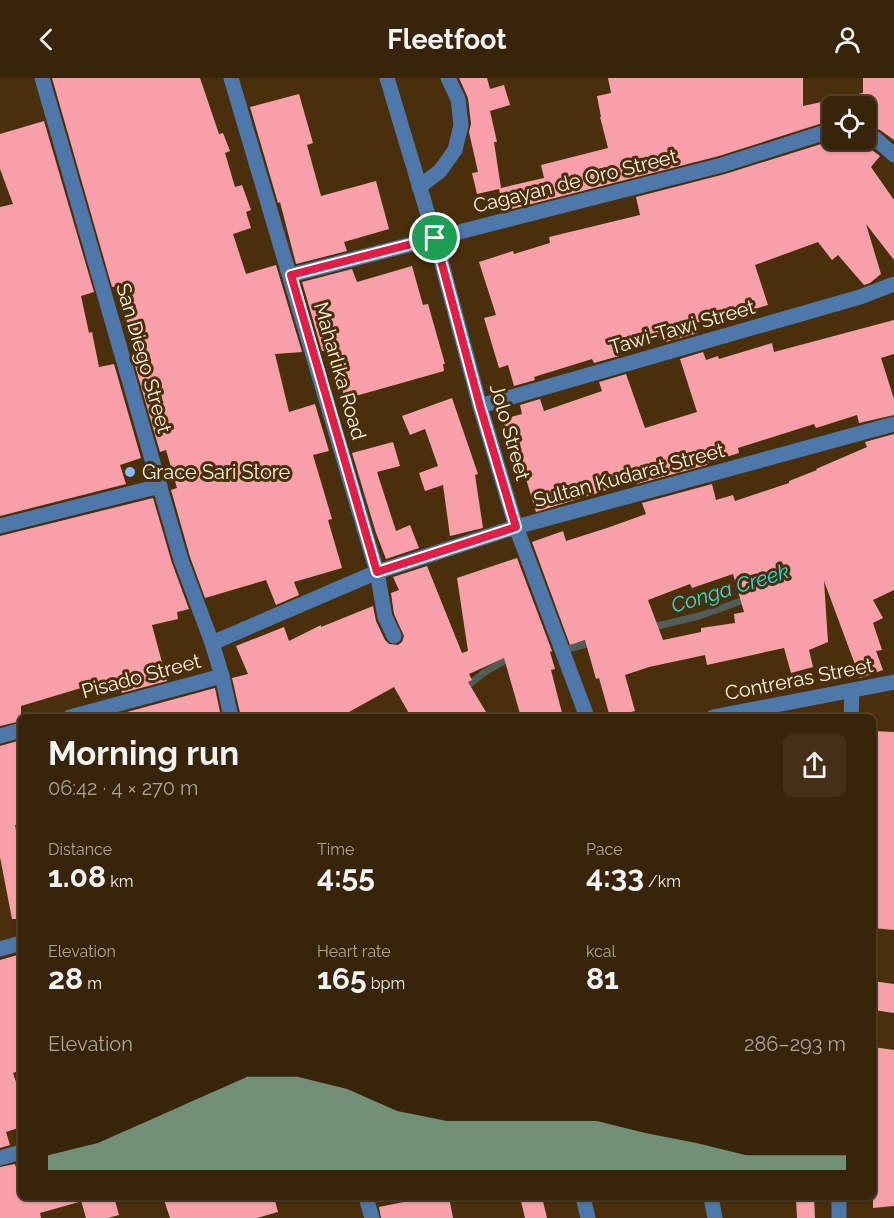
<!DOCTYPE html>
<html lang="en">
<head>
<meta charset="utf-8">
<style>
	body { margin:0; font-family:Raleway,sans-serif; background:#433016; color:#f1f3f6; height:100vh; display:flex; flex-direction:column; font-size:22px; white-space:nowrap }
	* { box-sizing:border-box; margin:0 }
	p { font-size:20px; color:#aba49c }
	.icon { flex:none; width:33px; height:33px; fill:none; stroke:currentColor; stroke-width:2; stroke-linecap:round; stroke-linejoin:round }
	.map { position:relative; flex:1; overflow:hidden }
	.panel { position:absolute; left:18px; top:636px; width:858px; height:486px; display:flex; flex-direction:column; background:#382408; border-radius:9px; box-shadow:0 2px 4px #0004,0 0 0 2px #524129 }
	.panel>* { flex:none }
	.controls { position:absolute; left:822px; top:18px; display:grid; gap:12px }
	.controls a { display:grid; place-items:center; width:54px; height:54px; border-radius:9px; background:#382408; box-shadow:0 2px 4px #0004,0 0 0 2px #524129; font-size:30px }
	.pin { position:absolute; display:grid; place-items:center; width:51px; height:51px; color:#fff; margin:-26px; border:3px solid #fff; border-radius:50%; box-shadow:0 2px 6px #0007 }
	.round { display:grid; place-items:center; flex:none; width:63px; height:63px; border-radius:9px; background:#433016 }
	.head { display:flex; align-items:center; justify-content:space-between; height:102px; padding:0 30px }
	h1 { font-size:33px; font-weight:700; line-height:45px }
	.figures { display:grid; grid-template-columns:repeat(3,1fr); gap:9px; height:102px; padding:6px 30px }
	.figures div { display:grid; align-content:center }
	.figures b { font-size:30px; font-weight:700 }
	.figures small { font-size:16px; font-weight:400 }
	.figures p { font-size:16px }
	.chart { height:168px; padding:12px 30px }
	.chart p { display:flex; justify-content:space-between }
	.chart svg { width:100%; height:108px; margin-top:6px; fill:#8abfa5; opacity:.7 }
	header { display:flex; justify-content:space-between; align-items:center; height:78px; padding:0 30px; background:#382408; font-size:27px; font-weight:700 }
	.map>svg:first-child { display:block }
</style>
</head>
<body>
<header><svg class="icon" aria-label="back" viewBox="0 0 24 24"><path d="M15 5l-7 7 7 7"/></svg>Fleetfoot<svg class="icon" aria-label="person" viewBox="0 0 24 24"><circle cx="12" cy="8" r="4"/><path d="M4 21q1-7 8-7t8 7"/></svg></header>
<div class="map">
<svg width="894" height="1140" viewBox="0 0 894 1140">
	<rect width="100%" height="100%" fill="#4a300a"/>
	<g fill="none" stroke-linecap="round" stroke-linejoin="round">
		<!-- stream -->
		<g stroke="#515d58" stroke-width="7">
			<polyline points="649,550 699,538 747,521"/>
			<polyline points="568,571 594,564"/>
			<polyline points="463,611 485,594 511,579"/>
		</g>
	</g>
	<!-- building -->
	<g fill="#f8a0aa" fill-rule="evenodd">
		<polygon points="52,0 200,0 219,56 223,55 230,73 225,75 235,109 242,107 251,132 246,134 251,150 233,156 246,196 276,187 302,274 275,276 289,334 315,326 329,373 313,377 332,441 328,442 342,490 294,504 299,517 276,527 266,502 205,520 190,479 171,412 177,410 166,372 160,374 133,281 137,280 117,208 112,209"/>
		<polygon points="459,0 487,0 490,11 504,7 510,27 490,33 497,64 494,64 501,110 544,100 541,87 608,70 600,39 601,39 597,18 611,15 608,0 803,0 803,28 863,15 863,0 894,0 894,62 880,52 866,46 866,28 832,28 832,42 719,78 504,133 499,111 477,116 472,95 478,94 469,54 471,46 468,20"/>
		<polygon points="299,16 313,65 307,67 321,118 376,103 389,151 344,164 347,173 296,186 280,124 278,125 250,29"/>
		<polygon points="44,43 94,214 81,218 89,255 92,254 99,289 114,286 141,380 120,387 126,406 0,438 0,129 13,126 0,91 0,56"/>
		<polygon points="834,62 858,62 880,78 871,89 894,122 894,182 866,146 881,196 870,205 864,207 838,177 832,182 818,164 755,187 768,227 737,236 736,233 695,245 698,255 666,264 664,258 617,272 619,278 594,285 592,281 534,299 535,302 514,308 508,287 499,290 484,240 496,237 479,184 513,173 514,176 550,165 549,159 640,137 636,119 725,96"/>
		<polygon points="412,188 423,227 428,226 445,286 443,286 444,293 345,321 331,272 322,273 302,204 352,191 357,204"/>
		<polygon points="894,242 894,276 881,280 894,321 894,337 859,345 857,337 816,350 814,346 738,370 739,375 707,385 707,387 637,406 636,403 536,434 520,381 515,383 503,341 522,336 520,327 540,321 544,333 602,313 599,304 626,296 645,350 697,334 680,281 703,274 706,282 718,278 719,281 772,265 774,274"/>
		<polygon points="452,320 478,396 475,397 483,450 450,458 443,407 425,413 419,395 438,388 425,351 410,357 402,338"/>
		<path d="M894 356V512L873 522 883 540 873 545 882 572 876 573 883 592 860 600 824 503 828 564 809 572 813 589 791 595 784 570 707 587 705 577 649 589 625 597 635 633 610 639 599 600 596 601 585 562 570 567 532 464 563 453 566 463 607 450 646 436 642 425 712 406 716 422 733 417 735 423 789 405V403L817 392 816 391 867 369 865 364ZM733 496 744 534 734 536 735 545 701 550V554L663 562 648 522 690 506 692 510Z"/>
		<polygon points="393,364 400,388 377,394 396,453 410,447 419,470 386,481 376,455 352,375"/>
		<polygon points="153,420 172,485 189,531 177,534 178,541 152,547 167,603 122,615 119,604 91,607 21,628 21,643 0,648 0,458"/>
		<polygon points="517,480 552,573 550,574 555,591 551,592 563,639 521,639 504,580 469,596 472,602 468,604 489,639 411,639 394,609 340,639 241,639 232,600 248,596 236,568 284,549 289,563 321,547 321,549 373,528 376,543 385,562 389,566 398,567 402,564 404,558 394,536 391,515 399,512 393,499 427,488 462,575 468,573 457,500"/>
		<polygon points="215,610 221,639 129,639 127,634"/>
		<polygon points="873,653 894,654 894,852 873,850 873,722 875,722 878,678 873,678"/>
		<polygon points="21,662 21,746 15,747 21,778 21,841 12,841 0,779 0,668"/>
		<polygon points="21,876 21,992 13,995 21,1019 21,1049 6,1054 10,1067 0,1070 0,882"/>
		<polygon points="873,903 894,906 894,935 873,932"/>
		<polygon points="873,969 894,972 894,1128 873,1130"/>
		<polygon points="15,1086 21,1107 21,1119 78,1119 79,1124 40,1135 41,1140 0,1140 0,1089"/>
		<polygon points="80,1119 114,1119 119,1137 108,1140 86,1140"/>
		<polygon points="163,1119 274,1119 278,1134 257,1140 170,1140"/>
		<polygon points="428,1119 449,1119 453,1140 381,1140 379,1129"/>
		<polygon points="520,1119 542,1119 547,1140 525,1140"/>
		<polygon points="814,1119 815,1140 797,1140 796,1121"/>
	</g>
	<g fill="none" stroke-linecap="round" stroke-linejoin="round">
		<!-- pedestrian -->
		<polyline stroke="#4d78a9" stroke-width="15" points="377,494 385,539 394,558"/>
		<!-- minor -->
		<g stroke="#4d78a9" stroke-width="15">
			<polyline points="42,0 181,482 212,565"/>
			<polyline points="387,0 435,160 480,328 516,449 587,639"/>
			<polyline points="866,56 876,61 894,77"/>
			<polyline points="419,109 440,93 455,72 461,47 458,21 448,0"/>
			<polyline points="291,197 722,87 832,52"/>
			<polyline points="480,328 860,219 894,206"/>
			<polyline points="0,448 160,408"/>
			<polyline points="377,494 516,449 894,346"/>
			<polyline points="70,639 222,598"/>
			<polyline points="713,639 894,604"/>
			<polyline points="851,639 852,612"/>
			<polyline points="0,658 21,652"/>
			<polyline points="0,1080 21,1074"/>
			<polyline points="366,1119 372,1140"/>
			<polyline points="583,1119 588,1140"/>
			<polyline points="711,1119 715,1140"/>
			<polyline points="839,1119 839,1140"/>
		</g>
		<!-- tertiary -->
		<g stroke="#4d78a9" stroke-width="15">
			<polyline points="231,639 222,598 212,565 377,494 231,0"/>
			<polyline points="0,871 21,865"/>
		</g>
	</g>
	<g fill="none" stroke-linecap="round" stroke-linejoin="round">
		<defs>
			<polygon id="route" points="435,160 480,328 516,449 377,494 291,197"/>
		</defs>
		<!-- route casing -->
		<use href="#route" stroke="#fff" stroke-width="12"/>
		<!-- route -->
		<use href="#route" stroke="#e11d48" stroke-width="8"/>
	</g>
	<!-- markers -->
	<circle fill="#84bcfb" stroke="#4a300a" stroke-width="2" cx="130" cy="394" r="6"/>
	<g text-anchor="middle" dominant-baseline="central" stroke-width="6" stroke-linejoin="round" paint-order="stroke">
		<!-- street labels -->
		<g font-size="20" fill="#fdf2e5" stroke="#4a300a">
			<text transform="translate(575 103) rotate(-14)">Cagayan de Oro Street</text>
			<text transform="translate(682 249) rotate(-16)">Tawi-Tawi Street</text>
			<text transform="translate(144 280) rotate(74)">San Diego Street</text>
			<text transform="translate(340 293) rotate(74)">Maharlika Road</text>
			<text transform="translate(510 354) rotate(74)">Jolo Street</text>
			<text transform="translate(629 397) rotate(-15)">Sultan Kudarat Street</text>
			<text transform="translate(141 598) rotate(-15)">Pisado Street</text>
			<text transform="translate(799 601) rotate(-11)">Contreras Street</text>
		</g>
		<!-- poi labels -->
		<g font-size="20" fill="#fdf2e5" stroke="#4a300a" text-anchor="start">
			<text x="142" y="394">Grace Sari Store</text>
		</g>
		<!-- water labels -->
		<g font-size="21" font-style="italic" fill="#2ae1dd" stroke="#4a300a">
			<text transform="translate(730 510) rotate(-17)">Conga Creek</text>
		</g>
	</g>
</svg>
<div class="controls">
<a><svg class="icon" aria-label="locate" viewBox="0 0 24 24"><circle cx="12" cy="12" r="6"/><path d="M12 2v4M12 18v4M2 12h4M18 12h4"/></svg></a>
</div>
<div class="pin" style="left:435px;top:160px;background:#1e9e55"><svg class="icon" aria-label="arrive" viewBox="0 0 24 24"><path d="M6 21V4h12l-3 4 3 4H6"/></svg></div>
<section class="panel">
<div class="head"><div><h1>Morning run</h1><p>06:42 · 4 × 270 m</p></div><a class="round"><svg class="icon" aria-label="share" viewBox="0 0 24 24"><path d="M12 15V3M7 8l5-5 5 5M5 13v7h14v-7"/></svg></a></div>
<div class="figures">
<div><p>Distance</p><b>1.08<small> km</small></b></div>
<div><p>Time</p><b>4:55</b></div>
<div><p>Pace</p><b>4:33<small> /km</small></b></div>
</div>
<div class="figures">
<div><p>Elevation</p><b>28<small> m</small></b></div>
<div><p>Heart rate</p><b>165<small> bpm</small></b></div>
<div><p>kcal</p><b>81</b></div>
</div>
<div class="chart"><p><span>Elevation</span>286–293 m</p>
<svg viewBox="0 0 160 44" preserveAspectRatio="none"><path d="M0 44V38L10 33L20 24L30 15L40 6L50 6L60 11L70 20L80 24L90 24L100 24L110 24L120 29L130 33L140 38L150 38L160 38V44z"/></svg>
</div>
</section>
</div>
</body>
</html>
